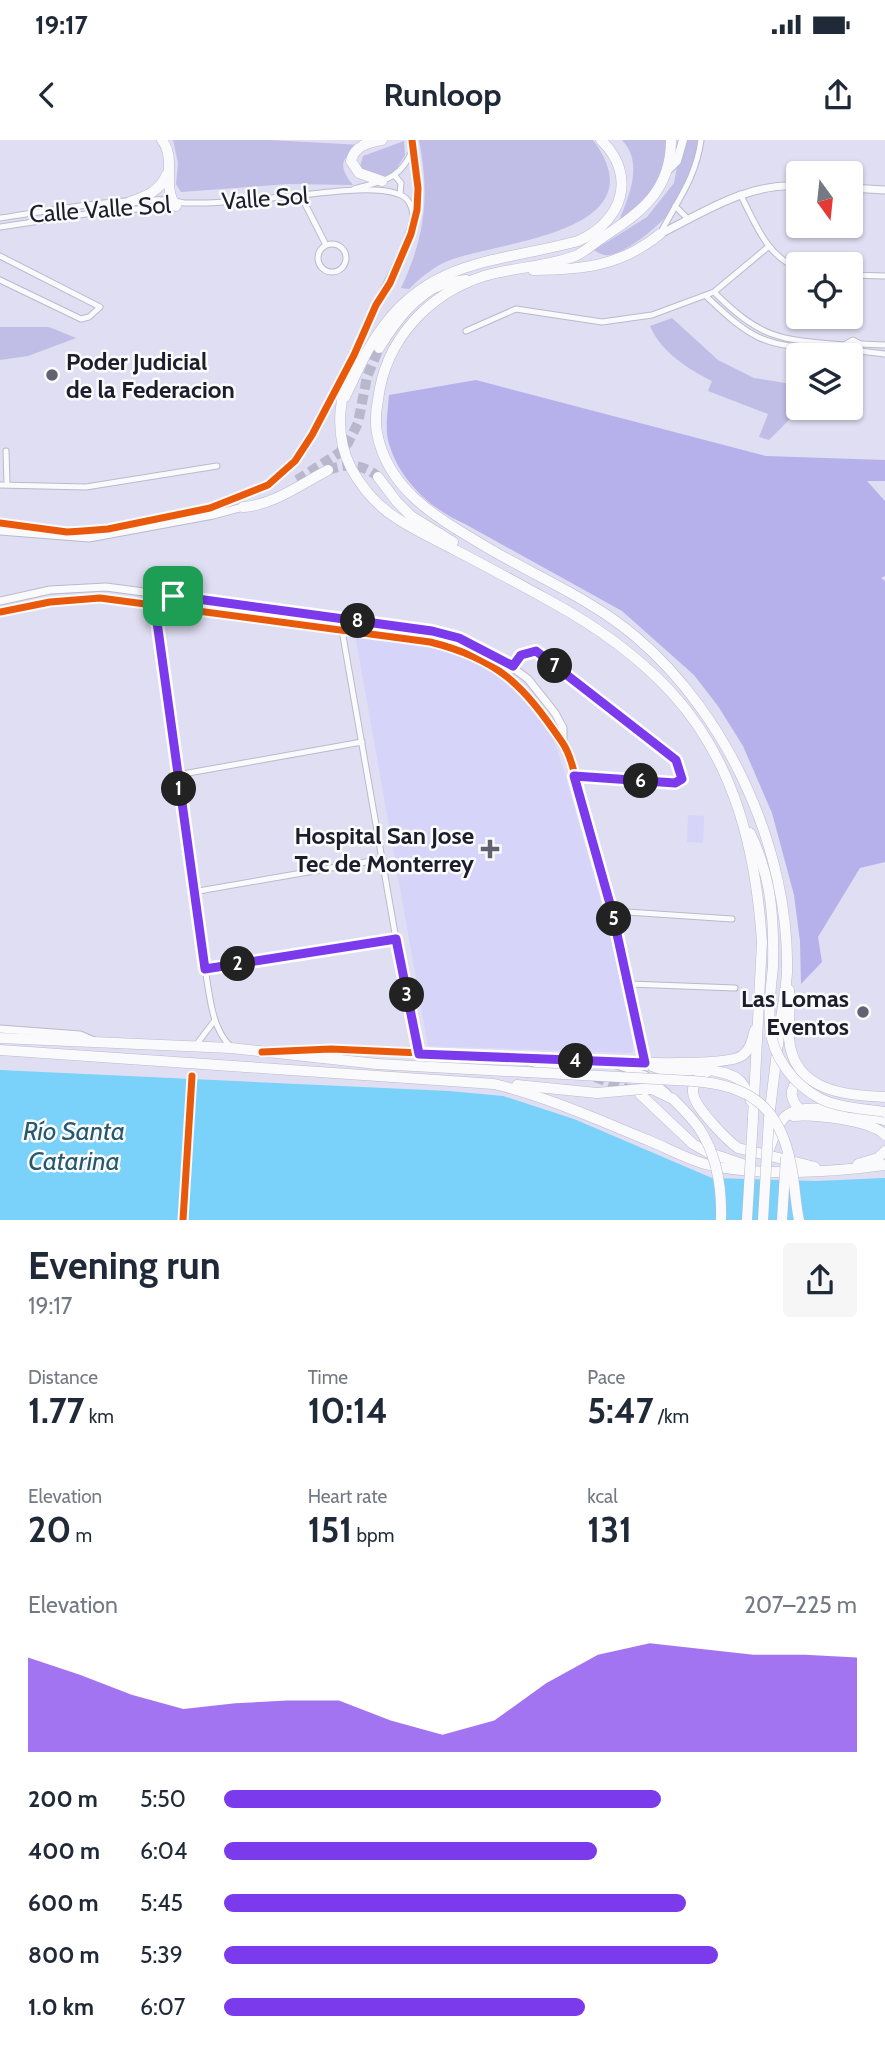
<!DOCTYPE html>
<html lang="en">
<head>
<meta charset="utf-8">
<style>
	body { margin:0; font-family:Cabin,sans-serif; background:#f6f6f7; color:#1f2937; height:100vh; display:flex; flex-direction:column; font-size:26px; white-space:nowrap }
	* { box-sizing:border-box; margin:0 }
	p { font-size:23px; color:#747a83 }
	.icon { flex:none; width:38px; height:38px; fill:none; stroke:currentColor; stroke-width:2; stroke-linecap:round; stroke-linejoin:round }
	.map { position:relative; height:1080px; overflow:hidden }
	.sheet { display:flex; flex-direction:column; background:#fff; flex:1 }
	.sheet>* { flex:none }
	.needle { width:46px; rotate:165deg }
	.tools { position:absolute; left:786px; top:21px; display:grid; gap:14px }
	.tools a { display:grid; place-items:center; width:77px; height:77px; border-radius:7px; background:#fff; box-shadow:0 2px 5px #0004; font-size:35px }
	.pin { position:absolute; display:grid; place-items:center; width:60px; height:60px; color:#fff; margin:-30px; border-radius:14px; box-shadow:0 4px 10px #0006 }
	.km { position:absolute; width:35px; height:35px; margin:-18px; border-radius:50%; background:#222; color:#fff; font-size:19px; line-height:35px; text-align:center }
	.round { display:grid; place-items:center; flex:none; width:74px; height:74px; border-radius:7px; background:#f6f6f7 }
	.overview { display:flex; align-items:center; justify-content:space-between; height:119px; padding:0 28px }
	h1 { font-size:38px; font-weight:700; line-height:52px }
	.metrics { display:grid; grid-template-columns:repeat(3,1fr); gap:10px; height:119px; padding:7px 28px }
	.metrics div { display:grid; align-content:center }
	.metrics b { font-size:35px; font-weight:700 }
	.metrics small { font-size:19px; font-weight:400 }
	.metrics p { font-size:19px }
	.chart { height:196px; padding:14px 28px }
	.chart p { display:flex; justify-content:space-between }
	.chart svg { width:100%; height:126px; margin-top:7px; fill:#7c3aed; opacity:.7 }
	ul { padding:0 28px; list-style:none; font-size:23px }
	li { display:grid; grid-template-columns:112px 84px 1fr; align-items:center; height:52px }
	li i { height:18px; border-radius:9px; background:#7c3aed }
	.status { display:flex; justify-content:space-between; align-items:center; height:49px; padding:0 35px; background:#fff; direction:ltr }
	.status svg { height:19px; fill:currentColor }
	header { display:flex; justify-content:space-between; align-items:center; height:91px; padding:0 28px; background:#fff; font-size:32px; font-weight:700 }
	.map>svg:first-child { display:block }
</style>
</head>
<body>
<div class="status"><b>19:17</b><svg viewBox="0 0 49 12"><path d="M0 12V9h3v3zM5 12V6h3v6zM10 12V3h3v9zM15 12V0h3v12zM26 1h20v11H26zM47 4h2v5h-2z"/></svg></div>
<header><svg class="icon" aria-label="back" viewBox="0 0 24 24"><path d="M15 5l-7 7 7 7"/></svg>Runloop<svg class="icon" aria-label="share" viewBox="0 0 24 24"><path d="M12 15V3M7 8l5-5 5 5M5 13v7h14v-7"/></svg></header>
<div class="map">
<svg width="885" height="1080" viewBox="0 0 885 1080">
	<rect width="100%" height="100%" fill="#dfdef2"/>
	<!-- built -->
	<g fill="#d6d4f9">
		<polygon points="355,494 437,505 478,519 497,530 527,558 550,589 562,624 614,807 633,904 633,911 630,913 428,906"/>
		<polygon points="688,675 704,676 703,703 687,702"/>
	</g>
	<!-- green -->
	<g fill="#c0bde7">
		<path d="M173 0H269L362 5C341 18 337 25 353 45L288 44 181 52 176 44 178 23Z"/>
		<path d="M419 0H593C661 91 505 101 453 119 437 124 421 137 409 149L401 148C425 97 430 56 419 0Z"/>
		<path d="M622 0H669C668 44 651 55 619 81 629 56 644 23 622 0Z"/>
		<path d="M682 0H698C698 23 688 47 675 66 664 82 629 112 609 115 603 116 599 113 594 110L647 77 674 43Z"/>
		<path d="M404 1 405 15 394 33C380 39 371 37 360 26L363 16Z"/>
		<path d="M672 178 718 220 754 238 798 245V268H801L769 300 759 297 768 274 708 251 712 241C688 229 661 212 650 186Z"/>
		<polygon points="0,187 49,187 76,198 28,216 0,220"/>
	</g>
	<!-- forest -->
	<path fill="#b7b1eb" d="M476 240 766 316 885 320V341H867L885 361V436L881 438 885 441V722L860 728 818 797 822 822 801 844 800 801 794 755 772 673 743 606 718 566 694 535 622 471 465 384C429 368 398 339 388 300 385 286 388 269 389 255Z"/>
	<!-- water -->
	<polygon fill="#7ad2fa" points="0,930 449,951 503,956 574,979 712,1038 816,1041 885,1038 885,1080 0,1080"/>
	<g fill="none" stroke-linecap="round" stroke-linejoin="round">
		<!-- trunk-tunnel -->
		<g stroke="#b8b7cb" stroke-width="10" stroke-dasharray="10 5" stroke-linecap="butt">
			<path d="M328 330C346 323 364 324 378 337"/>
			<polyline points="297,340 339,313 348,303 358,283 367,237 379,208"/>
			<polyline points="595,937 630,950"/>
		</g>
		<defs>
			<g id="minor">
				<polyline points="395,36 401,43 400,54"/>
				<path d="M354 49C382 41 400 40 412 11"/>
				<path d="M740 54C755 82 766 116 798 128"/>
				<polyline points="301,56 326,105"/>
				<polyline points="675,66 689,80"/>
				<path d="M0 78C55 70 114 58 170 60 175 60 180 63 185 63 217 64 250 60 281 57 312 55 371 44 398 54 408 57 411 64 413 74"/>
				<polyline points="0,87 99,72 177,66"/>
				<path d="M660 94C677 61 696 38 701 0"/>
				<circle cx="332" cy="118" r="14"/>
				<polyline points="0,116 100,167 89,177 81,179 0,140"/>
				<polyline points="850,135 885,136"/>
				<path d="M714 152C761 199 780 200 844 205"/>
				<path d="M706 156C722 171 738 187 758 197 783 209 817 208 844 210"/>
				<polyline points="466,191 516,169 602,182 652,175 714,152 768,107"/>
				<polyline points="860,204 885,205"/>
				<polyline points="844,205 853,200 860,204 859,214 850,216"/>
				<polyline points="860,211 885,214"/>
				<polyline points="6,311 7,344"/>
				<polyline points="0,345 86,347 217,326"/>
				<path d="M153 453 205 829C210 855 211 887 230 906"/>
				<polyline points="340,479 396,799 419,914"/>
				<polyline points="513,526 521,515 536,511 676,620 682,639 675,643 574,636"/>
				<polyline points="177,635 362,602"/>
				<polyline points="193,752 383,719"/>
				<polyline points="612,771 732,779"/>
				<polyline points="205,829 396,799"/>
				<polyline points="629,844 735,848"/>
				<polyline points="196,905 215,880"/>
			</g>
			<g id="tertiary">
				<polyline points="850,48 885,50"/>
				<path d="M660 94C704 72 747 43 798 46"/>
				<path d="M353 216C361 200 367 183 376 166 408 102 427 75 412 0"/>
				<polyline points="0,383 67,392 108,389 210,368 268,345 295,321 312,295 347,227"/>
				<polyline points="0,391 89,398 213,375 243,367"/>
				<polyline points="0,461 50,450 106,447 378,483 459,497 497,516 528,539 555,573 563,588 563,602"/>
				<path d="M0 472 50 462 100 458 430 502C495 518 514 535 552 589 558 599 564 605 569 617L612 771 645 923 537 919"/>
				<polyline points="0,889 80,895 94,901"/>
				<polyline points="289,911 353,910 522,919"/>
				<polyline points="617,925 645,935 667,953"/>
			</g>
			<polyline id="secondary" points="669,29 677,21 683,0"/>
			<g id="trunk">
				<path d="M162 0C177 19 161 47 176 66"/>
				<path d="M382 0C369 2 354 6 351 21L359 33 382 41"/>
				<path d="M671 0C671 50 642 72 603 97 594 103 585 112 575 116 547 127 514 127 484 136 428 154 385 200 378 260 376 270 375 282 377 293 388 352 441 380 488 408 537 437 593 460 636 497 729 576 790 712 787 833 786 848 783 864 781 879 777 912 773 945 769 978"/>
				<path d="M130 62C147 56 160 51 167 34"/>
				<path d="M533 130C582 130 621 126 660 94"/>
				<path d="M379 208C394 184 415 154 443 144 450 142 459 141 466 140"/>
				<path d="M354 215C341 252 332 291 351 328 377 376 412 387 457 411 488 427 519 444 550 461 596 486 637 515 672 553 735 622 756 711 762 802L753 978"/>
				<path d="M345 257C356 235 365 211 380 191 430 118 501 122 578 101 622 82 638 36 601 0"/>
				<polyline points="378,337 397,362 411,376 453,402"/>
				<path d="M243 367C274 365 301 344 328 330"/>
				<path d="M750 693C772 738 774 778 773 827"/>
				<path d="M789 850C791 867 788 883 789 899 794 951 843 955 885 957"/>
				<polyline points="0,898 231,908 377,924"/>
				<path d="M0 910 494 944C548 957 598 980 650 1001 669 1009 689 1020 709 1025 759 1037 834 1032 885 1025"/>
				<polyline points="519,918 576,932"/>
				<path d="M645 923C664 923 731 925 743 915 751 909 752 899 755 890"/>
				<polyline points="652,926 663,930 709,930"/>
				<path d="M801 939C787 949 790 960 802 972"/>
				<polyline points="517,945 597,953"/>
				<polyline points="642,949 652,949 673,959"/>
				<polyline points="640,954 693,1004 707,1012 748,1026"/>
				<path d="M751 961C741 936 738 936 711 930 679 945 696 965 713 984 721 993 728 1001 738 1008L815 1027"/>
				<path d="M793 976C814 974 871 980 885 995"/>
				<path d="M769 1009C773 1000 776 987 783 979 801 957 860 976 885 980"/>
				<polyline points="858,1024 878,1018 885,1011"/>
			</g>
		</defs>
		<!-- minor casing -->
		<use href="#minor" stroke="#bbbacb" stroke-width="7"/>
		<!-- tertiary casing -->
		<use href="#tertiary" stroke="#bbbacb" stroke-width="9"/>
		<!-- secondary casing -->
		<use href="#secondary" stroke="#bbbacb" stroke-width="10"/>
		<!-- trunk casing -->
		<use href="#trunk" stroke="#bbbacb" stroke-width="11"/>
		<!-- minor -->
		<use href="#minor" stroke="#fafafd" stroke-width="5"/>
		<!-- tertiary -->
		<use href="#tertiary" stroke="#fafafd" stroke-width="7"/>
		<!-- secondary -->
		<use href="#secondary" stroke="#fafafd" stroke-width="8"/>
		<!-- trunk -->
		<use href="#trunk" stroke="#fafafd" stroke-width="10"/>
		<defs>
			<g id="trunk-bridge">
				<path d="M773 827C771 846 768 867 770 886 772 917 794 945 821 959 840 968 865 969 885 972"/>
				<path d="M377 924 693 941C750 945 780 967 791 1025 795 1043 795 1061 799 1080"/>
				<polyline points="597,953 642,949"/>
				<path d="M673 959C682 968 692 978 699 988 717 1015 722 1048 721 1080"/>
				<polyline points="747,1080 753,978"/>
				<polyline points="763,1080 769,978"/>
				<polyline points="782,1080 786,1017"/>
			</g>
		</defs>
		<!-- trunk-bridge casing -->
		<use href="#trunk-bridge" stroke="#bbbacb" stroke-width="11" stroke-linecap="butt"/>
		<!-- trunk-bridge -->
		<use href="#trunk-bridge" stroke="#fafafd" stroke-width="10"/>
		<defs>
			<g id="cycleway">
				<polyline points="0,383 67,392 83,391 108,389 210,368 268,345 295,321 312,295 354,215 376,165 390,143 411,94 417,70 418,48 412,0"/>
				<path d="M0 472 50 462 100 458 430 502C499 519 523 545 562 602 574 619 578 653 584 673 608 756 628 839 645 923L331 909 262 912"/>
				<polyline points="183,1080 192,936"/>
			</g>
		</defs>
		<!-- cycleway casing -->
		<use href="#cycleway" stroke="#fbfbfb" stroke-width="11"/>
		<!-- cycleway -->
		<use href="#cycleway" stroke="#e8590c" stroke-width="7"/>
	</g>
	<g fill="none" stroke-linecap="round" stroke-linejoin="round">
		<defs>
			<polygon id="route" points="153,453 432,491 459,498 513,526 521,515 536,511 676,620 682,639 675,643 574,636 612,771 645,923 419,914 396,799 205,829"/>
		</defs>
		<!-- route casing -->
		<use href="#route" stroke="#fff" stroke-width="14"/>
		<!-- route -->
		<use href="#route" stroke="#7c3aed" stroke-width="9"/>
	</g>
	<!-- markers -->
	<g fill="#626172" stroke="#fbfbfb" stroke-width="2.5">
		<circle cx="52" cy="235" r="7"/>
		<path d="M486.5 698.5h7v7h7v7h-7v7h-7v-7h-7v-7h7z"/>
		<circle cx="863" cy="872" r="7"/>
	</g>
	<g text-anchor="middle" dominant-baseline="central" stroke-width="5" stroke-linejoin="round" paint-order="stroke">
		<!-- street labels -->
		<g font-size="24" fill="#1e1d2d" stroke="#fbfbfb">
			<text transform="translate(265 58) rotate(-4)">Valle Sol</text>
			<text transform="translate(100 69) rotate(-4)">Calle Valle Sol</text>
		</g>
		<!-- poi labels -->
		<g font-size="24" font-weight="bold" fill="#1e1d2d" stroke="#fbfbfb" text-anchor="end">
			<text x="66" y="221" text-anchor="start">Poder Judicial<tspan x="66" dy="28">de la Federacion</tspan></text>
			<text x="474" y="695">Hospital San Jose<tspan x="474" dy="28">Tec de Monterrey</tspan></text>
			<text x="849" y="858">Las Lomas<tspan x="849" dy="28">Eventos</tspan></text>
		</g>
		<!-- water labels -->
		<g font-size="26" font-style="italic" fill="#26596e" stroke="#fbfbfb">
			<text x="74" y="991">Río Santa<tspan x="74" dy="30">Catarina</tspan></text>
		</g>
	</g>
</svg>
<div class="tools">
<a><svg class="needle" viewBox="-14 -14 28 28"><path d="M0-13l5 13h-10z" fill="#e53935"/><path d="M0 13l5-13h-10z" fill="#747a83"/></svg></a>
<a><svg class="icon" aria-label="locate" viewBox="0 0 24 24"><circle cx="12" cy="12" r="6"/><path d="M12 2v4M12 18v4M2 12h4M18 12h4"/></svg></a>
<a><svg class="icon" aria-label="layers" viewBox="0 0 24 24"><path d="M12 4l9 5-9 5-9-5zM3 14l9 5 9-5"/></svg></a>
</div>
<div class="pin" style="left:173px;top:456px;background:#1e9e55"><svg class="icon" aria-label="arrive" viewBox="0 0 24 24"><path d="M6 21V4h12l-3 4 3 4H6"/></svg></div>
<b class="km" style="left:179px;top:649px">1</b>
<b class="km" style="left:238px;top:824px">2</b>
<b class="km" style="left:407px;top:855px">3</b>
<b class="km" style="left:576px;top:921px">4</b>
<b class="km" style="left:614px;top:779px">5</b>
<b class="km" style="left:641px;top:641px">6</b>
<b class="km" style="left:555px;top:526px">7</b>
<b class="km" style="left:358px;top:481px">8</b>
</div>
<section class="sheet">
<div class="overview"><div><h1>Evening run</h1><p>19:17</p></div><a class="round"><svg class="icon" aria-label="share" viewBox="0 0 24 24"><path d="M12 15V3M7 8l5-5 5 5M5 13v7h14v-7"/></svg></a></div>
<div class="metrics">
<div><p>Distance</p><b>1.77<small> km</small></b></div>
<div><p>Time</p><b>10:14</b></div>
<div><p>Pace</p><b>5:47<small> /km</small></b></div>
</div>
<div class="metrics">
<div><p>Elevation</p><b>20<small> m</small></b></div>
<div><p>Heart rate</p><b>151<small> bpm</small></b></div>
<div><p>kcal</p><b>131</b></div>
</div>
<div class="chart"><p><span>Elevation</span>207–225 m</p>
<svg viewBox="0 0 160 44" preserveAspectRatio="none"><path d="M0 44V11L10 17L20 24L30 29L40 27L50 26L60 26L70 33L80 38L90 33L100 20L110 10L120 6L130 8L140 10L150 10L160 11V44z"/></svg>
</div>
<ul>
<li><b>200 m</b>5:50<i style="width:69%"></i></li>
<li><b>400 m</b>6:04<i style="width:59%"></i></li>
<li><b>600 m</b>5:45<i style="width:73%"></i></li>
<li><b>800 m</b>5:39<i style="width:78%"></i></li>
<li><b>1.0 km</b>6:07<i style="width:57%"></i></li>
</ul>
</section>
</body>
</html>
